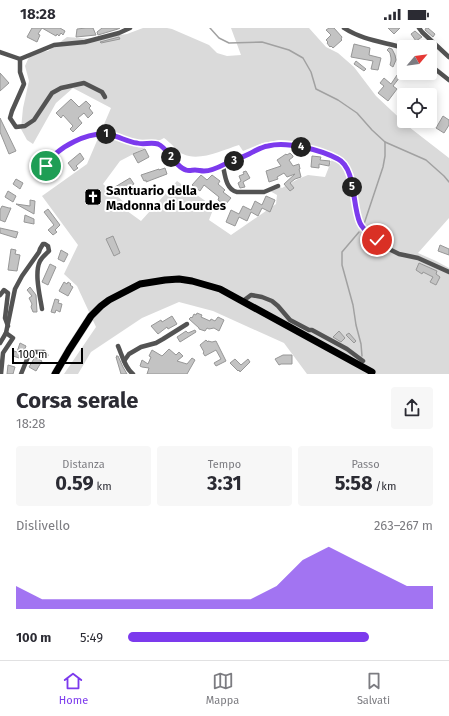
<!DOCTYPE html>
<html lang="it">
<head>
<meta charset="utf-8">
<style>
	body { margin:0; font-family:"Fira Sans",sans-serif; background:#f7f7f7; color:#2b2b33; height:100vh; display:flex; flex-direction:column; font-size:15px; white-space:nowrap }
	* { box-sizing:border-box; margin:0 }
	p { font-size:13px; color:#7c7c81 }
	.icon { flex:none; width:22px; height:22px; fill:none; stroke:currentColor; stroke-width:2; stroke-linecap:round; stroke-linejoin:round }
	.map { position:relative; height:346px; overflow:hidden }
	.panel { display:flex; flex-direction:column; background:#fff; flex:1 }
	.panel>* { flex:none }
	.needle { width:26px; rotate:61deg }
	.fabs { position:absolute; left:397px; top:12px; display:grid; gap:8px }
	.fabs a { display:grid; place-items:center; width:40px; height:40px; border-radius:4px; background:#fff; box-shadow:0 2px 10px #0003; font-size:20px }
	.scale { position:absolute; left:12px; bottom:10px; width:71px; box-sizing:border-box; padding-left:4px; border:2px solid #000; border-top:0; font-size:11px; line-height:14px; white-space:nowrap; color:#000; -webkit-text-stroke:3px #fff; paint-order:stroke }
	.pin { position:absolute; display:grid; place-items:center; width:34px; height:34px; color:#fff; margin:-17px; border:2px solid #fff; border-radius:50%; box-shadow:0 1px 4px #0007 }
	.km { position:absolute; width:20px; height:20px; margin:-10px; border-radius:50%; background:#222; color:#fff; font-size:11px; line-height:20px; text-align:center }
	.round { display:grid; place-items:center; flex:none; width:42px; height:42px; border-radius:4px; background:#f7f7f7 }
	.head { display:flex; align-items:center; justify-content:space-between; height:68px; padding:0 16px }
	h1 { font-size:22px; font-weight:700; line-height:30px }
	.figures { display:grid; grid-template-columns:repeat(3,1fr); gap:6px; height:68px; padding:4px 16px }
	.figures div { display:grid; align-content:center; border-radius:4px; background:#f7f7f7; text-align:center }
	.figures b { font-size:20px; font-weight:700 }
	.figures small { font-size:11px; font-weight:400 }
	.figures p { font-size:11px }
	.chart { height:112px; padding:8px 16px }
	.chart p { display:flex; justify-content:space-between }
	.chart svg { width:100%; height:72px; margin-top:4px; fill:#7c3aed; opacity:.7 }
	ul { padding:0 16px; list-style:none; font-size:13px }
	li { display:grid; grid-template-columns:64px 48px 1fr; align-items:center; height:30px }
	li i { height:10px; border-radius:5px; background:#7c3aed }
	.status { display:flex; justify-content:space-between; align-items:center; height:28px; padding:0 20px; background:#fff; direction:ltr }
	.status svg { height:11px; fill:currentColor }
	.menu { display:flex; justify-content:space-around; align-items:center; height:56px; border-top:1px solid #e1e1e2; background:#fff; font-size:11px; color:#7c7c81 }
	.menu a { display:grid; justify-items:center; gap:2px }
	.menu .selected { color:#7c3aed }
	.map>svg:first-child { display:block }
</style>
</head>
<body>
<div class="status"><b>18:28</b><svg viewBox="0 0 49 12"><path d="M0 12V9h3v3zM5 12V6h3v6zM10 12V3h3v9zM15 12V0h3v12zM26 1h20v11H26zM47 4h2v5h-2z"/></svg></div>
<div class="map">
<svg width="449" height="346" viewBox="0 0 449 346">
	<rect width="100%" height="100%" fill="#fff"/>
	<!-- green -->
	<path fill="#dadada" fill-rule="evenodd" d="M143 0H167L172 1 209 17 217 25 227 28 241 27 231 0H309L326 19 338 25 354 39 376 68 409 99 449 130V190L418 225 436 233 449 240V346H307L284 315 213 283 179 274 142 290 91 324 78 346H64L96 299 77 258 64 246 78 217 42 168 87 136 111 80 73 60 56 75 33 116 27 112 21 101 23 80 29 53 25 38 29 29 37 24 48 23 67 9 93 11 127 6ZM164 110C169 113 179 125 183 126 199 134 223 122 239 117L243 123 263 115 279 112 294 113 306 115 332 131 325 149 308 147 298 151 282 160 280 159 275 160 270 163 277 167 276 176 231 207 209 192 214 179 177 153 141 193 123 180 125 175 103 156 120 133Z"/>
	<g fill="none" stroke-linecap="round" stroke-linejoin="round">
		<!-- stream -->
		<g stroke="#a1a1a1" stroke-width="1.5">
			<polyline points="210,0 219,10 229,15 262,14 289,22 303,30 311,44 316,61 338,72 357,85 372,102 385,114 426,132 444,148 449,154"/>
			<polyline points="364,196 383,139 385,128 385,114"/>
			<polyline points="359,204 342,224 342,237 353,277 356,297 361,316 362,328"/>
		</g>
	</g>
	<!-- building -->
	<g fill="#c3c3c3" stroke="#979797">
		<polygon points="32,0 42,0 38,6 40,7 37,14 27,9"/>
		<polygon points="42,0 60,0 65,3 63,7 61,5 59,8 57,6 56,8"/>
		<polygon points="86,0 93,0 96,7 76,9 77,1"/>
		<polygon points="102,0 120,0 118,1 98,7 97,4"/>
		<polygon points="329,0 334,0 342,9 341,11 342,12 333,20 331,18 330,19 327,15 328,14 326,12 331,7 326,2"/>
		<polygon points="388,0 400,0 394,6"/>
		<polygon points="426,0 428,0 435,6 433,9 425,2"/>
		<polygon points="415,3 422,9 416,13 411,6"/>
		<polygon points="119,9 120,11 101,15 100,14"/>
		<polygon points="354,16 370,20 369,27 381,30 378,42 371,41 373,33 351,29"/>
		<polygon points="389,20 392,21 395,27 396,32 393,39 390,37 391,33 391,30 390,25 387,22"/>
		<polygon points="356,33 366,41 364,43 354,36"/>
		<polygon points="0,45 9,55 0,63"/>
		<polygon points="397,47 400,49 393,58 397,61 388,73 378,65 384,58 380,55 384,50 391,56"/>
		<polygon points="71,71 79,79 86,73 91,78 89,80 93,85 88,90 84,85 78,90 82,95 73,104 70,101 73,98 63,87 61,90 56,85"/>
		<polygon points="443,88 449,92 449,97 444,105 436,100"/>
		<polygon points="0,90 16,123 9,126 0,104"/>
		<polygon points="145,121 149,129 138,135 133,126"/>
		<polygon points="80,125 84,131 76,138 78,140 74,143 68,135"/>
		<polygon points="290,125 293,128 293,129 289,132 293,138 299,136 300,141 299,141 301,149 295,151 290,155 294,160 290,163 284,156 295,146 287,149 284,145 277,149 278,151 269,154 266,143 281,138 277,132 286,126 287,127"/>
		<polygon points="312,128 321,129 320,132 330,133 329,138 319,136 319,140 311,139"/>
		<polygon points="165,140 167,146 146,154 146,152 144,153 141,147 159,141 159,142"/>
		<polygon points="246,143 250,150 243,154 245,159 240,160 238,155 241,153 239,148 244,146 243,144"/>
		<polygon points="201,147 207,152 212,147 220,153 218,156 225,162 223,164 231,170 225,177 218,172 219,169 204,157 200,163 192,157"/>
		<polygon points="130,150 134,156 132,157 133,158 121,165 120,164 118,165 115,159"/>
		<polygon points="16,151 23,155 20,161 13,156"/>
		<polygon points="8,163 16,168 13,174 5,169"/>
		<polygon points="90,165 99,169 100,172 99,173 96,174 88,170"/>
		<polygon points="266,168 275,172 270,184 262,180 258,188 251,184 247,193 239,189 235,198 226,194 231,182 239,186 243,178 251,182 255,173 262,177"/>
		<polygon points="30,172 35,173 34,186 16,176 30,178"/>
		<polygon points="2,178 9,180 11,180 5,194 0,192 0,182"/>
		<polygon points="48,181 60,197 55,202 57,204 53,207 48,202 54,197 44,184"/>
		<polygon points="25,187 34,191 34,196 24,194"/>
		<polygon points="0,200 18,204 16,210 0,205"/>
		<polygon points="113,208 120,225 114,228 106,211"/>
		<polygon points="440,217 449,221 449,227 438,223"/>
		<polygon points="11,221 16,222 15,226 20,227 17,243 8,242"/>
		<polygon points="61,222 68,226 64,234 58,231"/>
		<polygon points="419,235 437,243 436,246 440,249 436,257 430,254 433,249 423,244 422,246 416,242"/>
		<polygon points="50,236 56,239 48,257 42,254"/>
		<polygon points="64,254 67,256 68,254 71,256 70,257 73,259 68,268 59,263"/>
		<polygon points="30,259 36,267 37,284 33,284 31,279 32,276 29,270 32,268 27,262"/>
		<polygon points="55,271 59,272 58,275 62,276 60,284 56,282 55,285 51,284"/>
		<polygon points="197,285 202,287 201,289 210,293 211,291 215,293 218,289 224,292 219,303 214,300 209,301 207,300 205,303 199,301 199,300 189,291 191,289 192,290 194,286 196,287"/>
		<polygon points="172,288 177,296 168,301 167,299 158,306 151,298 161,292 162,294"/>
		<polygon points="195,302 196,304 180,314 177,309 186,303 188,305"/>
		<polygon points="339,303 345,310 341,314 333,309"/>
		<polygon points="349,305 356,313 354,315 346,307"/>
		<polygon points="206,312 208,314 208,313 212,314 216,313 226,333 216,338 214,335 221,331 216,322 205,328 203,325 204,324 200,317"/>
		<polygon points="20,315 26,318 24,323 22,322 19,330 13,328 14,323 17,324"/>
		<polygon points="169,321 176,327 179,324 183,328 177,333 187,336 192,330 195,332 187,346 147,346 149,340 142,339 140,338 142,332 148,336 151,329 149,328 152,322 162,328"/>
		<polygon points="283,327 292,327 292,336 281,336 279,337 275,331"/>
		<polygon points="116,328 118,328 123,339 127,346 121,346 116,329 117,329"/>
		<polygon points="35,329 42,333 36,343 29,339"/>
		<polygon points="235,331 241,337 248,331 250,334 240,344 239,342 238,343 230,335"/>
		<polygon points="8,337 15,339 13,346 7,346"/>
	</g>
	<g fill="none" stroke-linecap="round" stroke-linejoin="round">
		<defs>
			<polyline id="trunk" points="55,346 69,322 91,288 101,278 109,272 140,256 165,252 179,251 192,253 220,261 372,344"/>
		</defs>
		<!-- trunk casing -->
		<use href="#trunk" stroke="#dbdbdb" stroke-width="8"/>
		<!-- minor -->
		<g stroke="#535353" stroke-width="4.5">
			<path d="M344 0C362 12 384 14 404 20"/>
			<polyline points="419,0 422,4 449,29"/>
			<polyline points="0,24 20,31 54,17 85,14 119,5 130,0"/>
			<polyline points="20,31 20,44 24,56 12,83 10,90 16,99 25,98 34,92 52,65 61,60 84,55 102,64 105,69"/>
			<polyline points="430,37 449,52"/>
			<path d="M223 138C225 147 226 162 237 164H264L278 158"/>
			<path d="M44 151 49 145 46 137C50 130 56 126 63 120 76 110 93 104 109 107 118 108 127 113 136 115 143 117 150 116 157 116L166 123 183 141 187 143 196 142 210 143 237 132 257 122 269 117H274L282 116 315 122 339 131 348 140 351 154 356 184 359 195 362 199 389 221 399 226 418 230 449 244"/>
			<polyline points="0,267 4,262 8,265 5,290 8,298"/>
			<polyline points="243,273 251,267 262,269 272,273 278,278 290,292 309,302 312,302 347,321 363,333"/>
			<path d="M0 315 6 305 15 261 22 248 39 224 40 221 43 216H45L48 218 49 223C46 226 43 228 40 233 34 245 40 268 42 281"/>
			<path d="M118 318C122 327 125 340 133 346"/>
			<polyline points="124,333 129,326 141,319 156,315 163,311 187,296"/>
			<polyline points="1,346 3,325 13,310 6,305"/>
			<polyline points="21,346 28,329 32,324 44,324 46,327"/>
		</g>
		<!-- trunk -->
		<use href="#trunk" stroke="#000" stroke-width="7"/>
	</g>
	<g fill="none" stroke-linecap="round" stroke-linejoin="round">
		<defs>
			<path id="route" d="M46 138C56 119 90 102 111 107 120 109 128 114 137 115 143 117 151 114 158 116 168 120 176 140 186 142 189 143 192 142 195 142 198 142 201 143 204 143 213 143 221 138 229 134 236 132 243 129 249 126 255 123 261 119 268 118 287 113 321 122 338 131 356 140 352 178 360 195 363 202 371 207 377 212"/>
		</defs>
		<!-- route casing -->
		<use href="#route" stroke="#fff" stroke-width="8"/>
		<!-- route -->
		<use href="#route" stroke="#7c3aed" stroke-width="5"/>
	</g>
	<!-- icons -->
	<defs>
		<symbol id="church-square" viewBox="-11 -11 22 22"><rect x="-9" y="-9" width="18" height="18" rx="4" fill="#000" stroke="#fff"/><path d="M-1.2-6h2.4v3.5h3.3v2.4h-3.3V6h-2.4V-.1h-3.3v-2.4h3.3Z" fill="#fff"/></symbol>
	</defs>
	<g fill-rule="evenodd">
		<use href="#church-square" x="83" y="159" width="20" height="20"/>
	</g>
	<g text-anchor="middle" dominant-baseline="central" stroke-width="4" stroke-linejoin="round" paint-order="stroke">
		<!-- poi labels -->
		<g font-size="13" font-weight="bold" fill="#000" stroke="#fff" text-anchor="start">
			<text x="106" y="162">Santuario della<tspan x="106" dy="15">Madonna di Lourdes</tspan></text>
		</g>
	</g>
</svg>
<div class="fabs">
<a><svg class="needle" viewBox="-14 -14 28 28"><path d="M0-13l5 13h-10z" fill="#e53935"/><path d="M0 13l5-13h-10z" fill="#7c7c81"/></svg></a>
<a><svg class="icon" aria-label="locate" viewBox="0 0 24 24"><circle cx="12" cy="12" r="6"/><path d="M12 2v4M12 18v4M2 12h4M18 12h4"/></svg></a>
</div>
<div class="scale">100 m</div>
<div class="pin" style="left:46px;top:138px;background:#1e9e55"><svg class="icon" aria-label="arrive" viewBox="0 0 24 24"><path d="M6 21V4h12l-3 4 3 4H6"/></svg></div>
<div class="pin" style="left:377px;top:212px;background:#d93025"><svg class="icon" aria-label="check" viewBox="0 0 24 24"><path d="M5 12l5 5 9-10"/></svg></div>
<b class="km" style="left:106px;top:106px">1</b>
<b class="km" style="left:171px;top:129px">2</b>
<b class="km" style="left:234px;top:133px">3</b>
<b class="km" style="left:301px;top:119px">4</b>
<b class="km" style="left:352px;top:159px">5</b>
</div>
<section class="panel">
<div class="head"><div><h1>Corsa serale</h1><p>18:28</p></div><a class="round"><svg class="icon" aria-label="share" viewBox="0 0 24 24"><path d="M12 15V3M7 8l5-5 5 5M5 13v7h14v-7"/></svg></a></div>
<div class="figures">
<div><p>Distanza</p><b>0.59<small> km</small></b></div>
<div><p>Tempo</p><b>3:31</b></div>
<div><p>Passo</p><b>5:58<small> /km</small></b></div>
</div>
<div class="chart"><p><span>Dislivello</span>263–267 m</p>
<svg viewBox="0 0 160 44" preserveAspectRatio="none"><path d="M0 44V30L10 38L20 38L30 38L40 38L50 38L60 38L70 38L80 38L90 38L100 30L110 14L120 6L130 14L140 22L150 30L160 30V44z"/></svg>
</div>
<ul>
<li><b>100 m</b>5:49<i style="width:79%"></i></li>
</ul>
</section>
<nav class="menu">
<a class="selected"><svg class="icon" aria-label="home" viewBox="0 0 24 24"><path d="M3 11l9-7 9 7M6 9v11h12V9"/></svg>Home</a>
<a><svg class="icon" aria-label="map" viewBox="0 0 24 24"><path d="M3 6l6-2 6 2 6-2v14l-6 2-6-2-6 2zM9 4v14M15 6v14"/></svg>Mappa</a>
<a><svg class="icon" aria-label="saved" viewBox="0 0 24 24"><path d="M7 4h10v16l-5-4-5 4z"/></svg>Salvati</a>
</nav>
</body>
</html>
